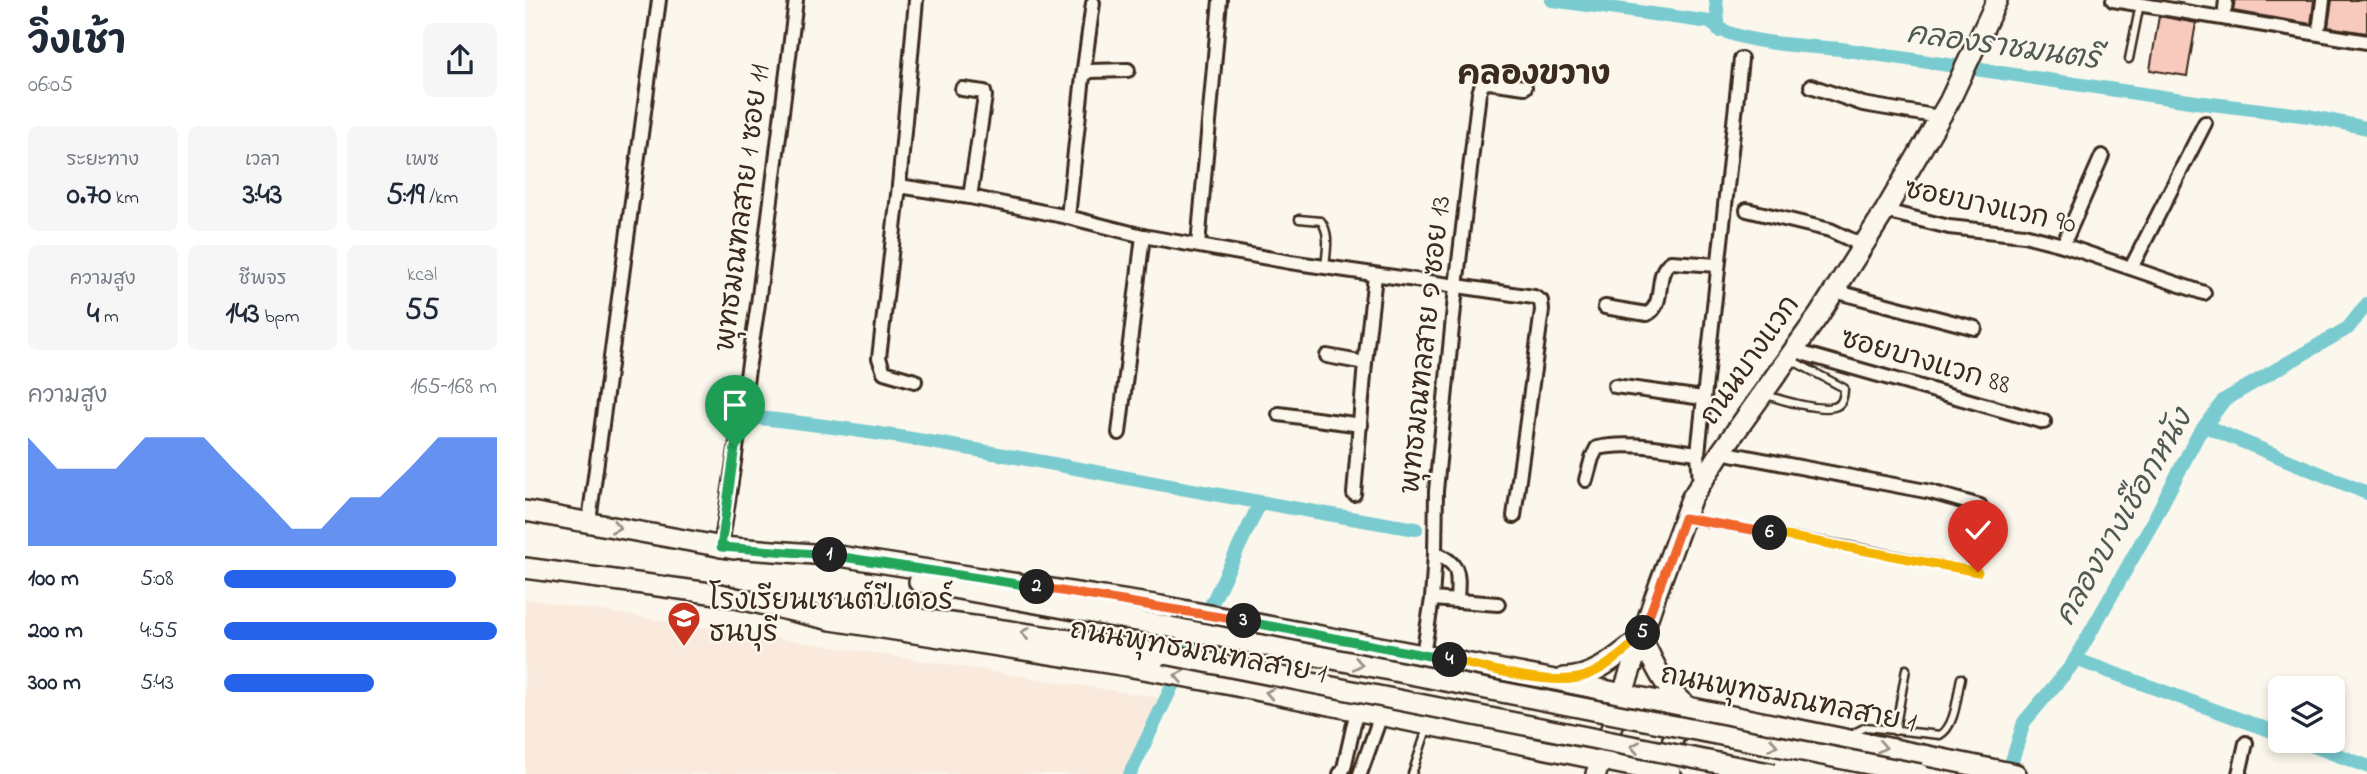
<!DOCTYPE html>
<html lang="th">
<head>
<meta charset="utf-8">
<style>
	body { margin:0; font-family:"Indie Flower","Playpen Sans Thai",sans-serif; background:#f6f6f7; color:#1f2937; height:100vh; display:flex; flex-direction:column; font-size:26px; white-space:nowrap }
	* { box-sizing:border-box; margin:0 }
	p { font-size:23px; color:#747a83 }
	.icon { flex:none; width:38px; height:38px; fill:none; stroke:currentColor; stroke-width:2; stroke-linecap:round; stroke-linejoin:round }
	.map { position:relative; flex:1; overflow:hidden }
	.sheet { display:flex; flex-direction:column; background:#fff; width:525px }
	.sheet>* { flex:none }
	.tools { position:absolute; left:1743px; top:676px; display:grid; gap:14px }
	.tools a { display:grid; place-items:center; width:77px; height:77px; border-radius:10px; background:#fff; box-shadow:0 4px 10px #0003; font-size:35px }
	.pin { position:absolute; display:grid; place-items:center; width:60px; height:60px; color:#fff; margin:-72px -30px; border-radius:50% 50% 50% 0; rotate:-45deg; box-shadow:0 0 7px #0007 }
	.pin .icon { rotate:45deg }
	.km { position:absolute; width:35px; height:35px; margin:-18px; border-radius:50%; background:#222; color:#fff; font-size:19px; line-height:35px; text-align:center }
	.round { display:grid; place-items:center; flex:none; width:74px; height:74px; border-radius:10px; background:#f6f6f7 }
	.overview { display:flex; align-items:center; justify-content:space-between; height:119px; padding:0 28px }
	h1 { font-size:38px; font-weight:700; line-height:52px }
	.figures { display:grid; grid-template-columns:repeat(3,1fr); gap:10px; height:119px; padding:7px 28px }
	.figures div { display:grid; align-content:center; border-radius:10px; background:#f6f6f7; text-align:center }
	.figures b { font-size:30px; font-weight:700 }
	.figures small { font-size:19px; font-weight:400 }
	.figures p { font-size:19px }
	.chart { height:196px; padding:14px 28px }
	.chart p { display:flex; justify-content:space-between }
	.chart svg { width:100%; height:126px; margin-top:7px; fill:#2563eb; opacity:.7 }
	ul { padding:0 28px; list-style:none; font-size:23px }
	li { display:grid; grid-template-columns:112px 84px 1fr; align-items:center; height:52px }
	li i { height:18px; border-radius:9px; background:#2563eb }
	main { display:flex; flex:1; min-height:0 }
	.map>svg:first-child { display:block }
</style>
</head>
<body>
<main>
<section class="sheet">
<div class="overview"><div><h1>วิ่งเช้า</h1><p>06:05</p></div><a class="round"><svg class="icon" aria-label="share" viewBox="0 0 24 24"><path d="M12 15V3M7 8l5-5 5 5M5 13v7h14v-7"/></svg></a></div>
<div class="figures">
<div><p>ระยะทาง</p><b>0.70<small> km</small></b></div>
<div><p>เวลา</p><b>3:43</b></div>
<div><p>เพซ</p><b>5:19<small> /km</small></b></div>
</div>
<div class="figures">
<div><p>ความสูง</p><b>4<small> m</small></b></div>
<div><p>ชีพจร</p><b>143<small> bpm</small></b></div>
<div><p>kcal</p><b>55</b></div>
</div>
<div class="chart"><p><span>ความสูง</span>165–168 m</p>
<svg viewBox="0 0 160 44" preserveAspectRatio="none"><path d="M0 44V6L10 17L20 17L30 17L40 6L50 6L60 6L70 17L80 27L90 38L100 38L110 27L120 27L130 17L140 6L150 6L160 6V44z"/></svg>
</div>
<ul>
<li><b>100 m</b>5:08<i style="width:85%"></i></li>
<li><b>200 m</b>4:55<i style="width:100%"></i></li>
<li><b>300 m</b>5:43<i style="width:55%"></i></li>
</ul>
</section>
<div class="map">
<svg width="1842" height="774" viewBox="0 0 1842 774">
	<rect width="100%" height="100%" fill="#fbf7ec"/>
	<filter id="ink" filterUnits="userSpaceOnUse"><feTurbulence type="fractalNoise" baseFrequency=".0143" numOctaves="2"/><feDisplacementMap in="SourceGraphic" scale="14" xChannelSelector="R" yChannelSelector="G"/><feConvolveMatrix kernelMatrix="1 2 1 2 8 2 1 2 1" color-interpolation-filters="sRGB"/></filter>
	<g filter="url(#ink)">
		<!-- built -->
		<polygon fill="#faeade" points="0,599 637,698 601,774 0,774"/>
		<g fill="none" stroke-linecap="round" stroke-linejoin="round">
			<!-- canal -->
			<g stroke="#7acbd0" stroke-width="14">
				<path d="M1027 0 1185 22C1208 44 1283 46 1316 49L1671 102 1784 116 1842 128"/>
				<polyline points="1191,0 1194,31"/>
				<path d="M224 417C353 430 481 455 608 479 702 497 796 513 891 529"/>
				<polyline points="1680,426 1842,493"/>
				<polyline points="1550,659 1755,734"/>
				<polyline points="1772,740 1842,766"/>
				<polyline points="605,774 735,503"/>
				<polyline points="1483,774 1499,722 1547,665 1625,527 1673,435 1699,400 1823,328 1842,304"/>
			</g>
		</g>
		<!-- building -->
		<g fill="#f8cabd" stroke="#3b2a1e" stroke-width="2">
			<polygon points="1710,0 1789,0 1786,24 1708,11"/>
			<polygon points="1807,0 1842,0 1842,33 1803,27"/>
			<polygon points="1634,16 1671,23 1662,76 1625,70"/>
		</g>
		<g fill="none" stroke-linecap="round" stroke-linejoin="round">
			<defs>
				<g id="service">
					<polyline points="1604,59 1615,4"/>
					<path d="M774 219 796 221C806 235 801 252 800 268"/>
					<path d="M1240 394C1254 400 1294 411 1309 407 1318 405 1319 395 1319 388L1266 360"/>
					<polyline points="1161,519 1324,546 1453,572"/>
					<polyline points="1370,731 1381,669"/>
					<path d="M1327 737 1331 732 1341 727 1415 735C1431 726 1432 694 1436 678"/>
					<polyline points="887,774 902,729"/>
				</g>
				<g id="minor">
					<polyline points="1588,0 1842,42"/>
					<polyline points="1700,9 1701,0"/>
					<polyline points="1795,24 1798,0"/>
					<polyline points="558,76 568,3"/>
					<polyline points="1286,86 1338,104 1415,117"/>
					<polyline points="437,89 459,92 460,96 445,197"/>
					<polyline points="374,186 445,197 543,217 618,236 765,262 1009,297 1016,301 1017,310 989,516"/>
					<polyline points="1222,210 1305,230 1339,246"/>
					<polyline points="1360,211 1424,227 1499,235 1538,245 1679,293"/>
					<polyline points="543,217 558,76 565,71 603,70"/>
					<polyline points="673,245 695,0"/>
					<polyline points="1538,245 1577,156"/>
					<polyline points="1606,268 1680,123"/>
					<polyline points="1309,291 1450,328"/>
					<path d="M1080 307 1122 314C1142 304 1128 273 1146 262L1193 265"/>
					<polyline points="1270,347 1280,354 1519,422"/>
					<polyline points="802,356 840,363"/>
					<polyline points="390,381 359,372 354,358 374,186 391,0"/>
					<polyline points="1090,386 1178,398"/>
					<polyline points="754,414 836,425"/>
					<polyline points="594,433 618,236"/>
					<polyline points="1196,452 1406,492 1455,506"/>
					<path d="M1061 480 1067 458 1072 448C1105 441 1140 449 1173 453"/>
					<polyline points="1175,483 1173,453 1216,59"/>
					<polyline points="829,494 840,363 850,276"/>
					<polyline points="64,521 134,0"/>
					<polyline points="196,547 233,304 271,0"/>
					<path d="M910 553C937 565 933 574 932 601"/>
					<polyline points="907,599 973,604"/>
					<polyline points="898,655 907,599 910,553 911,491 931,287 954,93 957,84 964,82 1000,87"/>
					<polyline points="815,774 819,768 832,710"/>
					<polyline points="835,774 856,715"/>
					<polyline points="1714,774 1721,743"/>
				</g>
				<g id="secondary">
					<polyline points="0,511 209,549"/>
					<polyline points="196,547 314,556 636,606 1020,678 1491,774"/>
					<polyline points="0,568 200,595"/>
					<polyline points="394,582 645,627"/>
					<polyline points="189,593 306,620 602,666 706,685 1146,774"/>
					<polyline points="310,608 471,629 640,654"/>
					<path d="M1116 637C1129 663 1139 690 1164 708"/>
					<path d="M1039 678C1070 678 1092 656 1116 638"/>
					<polyline points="1170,723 1149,735 1146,747 1167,768 1186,774"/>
					<polyline points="1071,774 1130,597 1166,499 1196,452 1294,315 1360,211 1424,102 1472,0"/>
				</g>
			</defs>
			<!-- service casing -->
			<use href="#service" stroke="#3b2a1e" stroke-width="11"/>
			<!-- minor casing -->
			<use href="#minor" stroke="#3b2a1e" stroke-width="18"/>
			<!-- secondary casing -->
			<use href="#secondary" stroke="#3b2a1e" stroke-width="24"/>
			<!-- service -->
			<use href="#service" stroke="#fbf7ec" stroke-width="6"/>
			<!-- minor -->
			<use href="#minor" stroke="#fbf7ec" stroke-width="12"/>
			<!-- secondary -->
			<use href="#secondary" stroke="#fbf7ec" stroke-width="19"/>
			<defs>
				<g id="secondary-bridge">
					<polyline points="645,627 1395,774"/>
					<polyline points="640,654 1249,774"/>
				</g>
			</defs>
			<!-- secondary-bridge casing -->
			<use href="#secondary-bridge" stroke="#3b2a1e" stroke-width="24" stroke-linecap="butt"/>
			<!-- secondary-bridge -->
			<use href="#secondary-bridge" stroke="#fbf7ec" stroke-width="19"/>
		</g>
		<!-- one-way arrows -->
		<defs><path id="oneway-chevron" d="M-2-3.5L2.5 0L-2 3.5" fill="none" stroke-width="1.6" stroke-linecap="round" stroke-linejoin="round" transform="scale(1.75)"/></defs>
		<g stroke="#9b9085">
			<use href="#oneway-chevron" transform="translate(91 527) rotate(11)"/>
			<use href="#oneway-chevron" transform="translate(500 633) rotate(-172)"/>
			<use href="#oneway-chevron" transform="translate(833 664) rotate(11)"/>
			<use href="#oneway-chevron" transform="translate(654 676) rotate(-169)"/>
			<use href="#oneway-chevron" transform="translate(745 693) rotate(-169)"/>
			<use href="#oneway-chevron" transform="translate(1248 745) rotate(11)"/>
			<use href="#oneway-chevron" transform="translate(1110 747) rotate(-169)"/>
			<use href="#oneway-chevron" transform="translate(1357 747) rotate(11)"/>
		</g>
	</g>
	<g fill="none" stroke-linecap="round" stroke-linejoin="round" filter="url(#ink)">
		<defs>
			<polyline id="split-1" points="210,447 196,547 305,555"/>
			<polyline id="split-2" points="305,555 512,587"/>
			<polyline id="split-3" points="512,587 719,621"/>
			<polyline id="split-4" points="719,621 925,660"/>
			<path id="split-5" d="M925 660C960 667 1019 685 1053 678 1077 673 1098 652 1116 637L1118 633"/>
			<polyline id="split-6" points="1118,633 1159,518 1245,533"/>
			<polyline id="split-7" points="1245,533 1453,572"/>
		</defs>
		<!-- split-1 casing -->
		<use href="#split-1" stroke="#fff" stroke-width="14"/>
		<!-- split-2 casing -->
		<use href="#split-2" stroke="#fff" stroke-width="14"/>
		<!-- split-3 casing -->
		<use href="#split-3" stroke="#fff" stroke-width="14"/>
		<!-- split-4 casing -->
		<use href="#split-4" stroke="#fff" stroke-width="14"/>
		<!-- split-5 casing -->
		<use href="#split-5" stroke="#fff" stroke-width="14"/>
		<!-- split-6 casing -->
		<use href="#split-6" stroke="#fff" stroke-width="14"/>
		<!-- split-7 casing -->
		<use href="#split-7" stroke="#fff" stroke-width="14"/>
		<!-- split-1 -->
		<use href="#split-1" stroke="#22a559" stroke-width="9"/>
		<!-- split-2 -->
		<use href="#split-2" stroke="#22a559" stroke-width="9"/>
		<!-- split-3 -->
		<use href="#split-3" stroke="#f0652b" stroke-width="9"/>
		<!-- split-4 -->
		<use href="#split-4" stroke="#22a559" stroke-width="9"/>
		<!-- split-5 -->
		<use href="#split-5" stroke="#f5b400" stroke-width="9"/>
		<!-- split-6 -->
		<use href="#split-6" stroke="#f0652b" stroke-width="9"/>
		<!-- split-7 -->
		<use href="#split-7" stroke="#f5b400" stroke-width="9"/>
	</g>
	<!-- icons -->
	<defs>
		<symbol id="school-pin" viewBox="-11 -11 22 30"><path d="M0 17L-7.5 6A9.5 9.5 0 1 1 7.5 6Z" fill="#c8321e" stroke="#fbf7ec"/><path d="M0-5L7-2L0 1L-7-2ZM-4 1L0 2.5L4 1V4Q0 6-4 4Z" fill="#fff"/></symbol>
	</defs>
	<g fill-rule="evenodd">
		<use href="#school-pin" x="140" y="599" width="38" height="52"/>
	</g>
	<g text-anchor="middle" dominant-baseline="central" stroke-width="5" stroke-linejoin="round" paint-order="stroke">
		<!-- street labels -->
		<g font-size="28" fill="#3b2a1e" stroke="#fbf7ec">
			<text transform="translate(219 208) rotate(-83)">พุทธมณฑลสาย 1 ซอย 11</text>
			<text transform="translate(1465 208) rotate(12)">ซอยบางแวก 90</text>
			<text transform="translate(902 345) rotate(-84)">พุทธมณฑลสาย ๑ ซอย 13</text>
			<text transform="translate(1226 361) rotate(-55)">ถนนบางแวก</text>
			<text transform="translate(1400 363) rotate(16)">ซอยบางแวก 88</text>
			<text transform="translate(673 653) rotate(10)">ถนนพุทธมณฑลสาย 1</text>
			<text transform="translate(1263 700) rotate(11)">ถนนพุทธมณฑลสาย 1</text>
		</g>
		<!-- poi labels -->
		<g font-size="28" fill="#3b2a1e" stroke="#fbf7ec" text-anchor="start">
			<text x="184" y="602">โรงเรียนเซนต์ปีเตอร์<tspan x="184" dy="32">ธนบุรี</tspan></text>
		</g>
		<!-- water labels -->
		<g font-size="30" font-style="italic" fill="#4e5a53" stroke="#fbf7ec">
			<text transform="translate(1478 48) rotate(8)">คลองราชมนตรี</text>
			<text transform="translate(1600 518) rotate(-60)">คลองบางเชือกหนัง</text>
		</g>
		<!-- quarter labels -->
		<g font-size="32" font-weight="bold" fill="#3b2a1e" stroke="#fbf7ec">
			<text x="1009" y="76">คลองขวาง</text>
		</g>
	</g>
</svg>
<div class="tools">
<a><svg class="icon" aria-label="layers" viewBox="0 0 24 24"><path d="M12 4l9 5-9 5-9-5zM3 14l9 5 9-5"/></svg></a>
</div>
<div class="pin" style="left:210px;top:447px;background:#1e9e55"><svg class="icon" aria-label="arrive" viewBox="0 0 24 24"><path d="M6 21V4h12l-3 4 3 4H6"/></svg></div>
<div class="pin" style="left:1453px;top:572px;background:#d93025"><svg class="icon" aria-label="check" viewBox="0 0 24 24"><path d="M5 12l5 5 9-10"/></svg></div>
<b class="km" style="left:305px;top:555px">1</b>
<b class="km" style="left:512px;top:587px">2</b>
<b class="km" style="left:719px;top:621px">3</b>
<b class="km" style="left:925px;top:660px">4</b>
<b class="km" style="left:1118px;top:633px">5</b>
<b class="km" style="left:1245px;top:533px">6</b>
</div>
</main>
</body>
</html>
